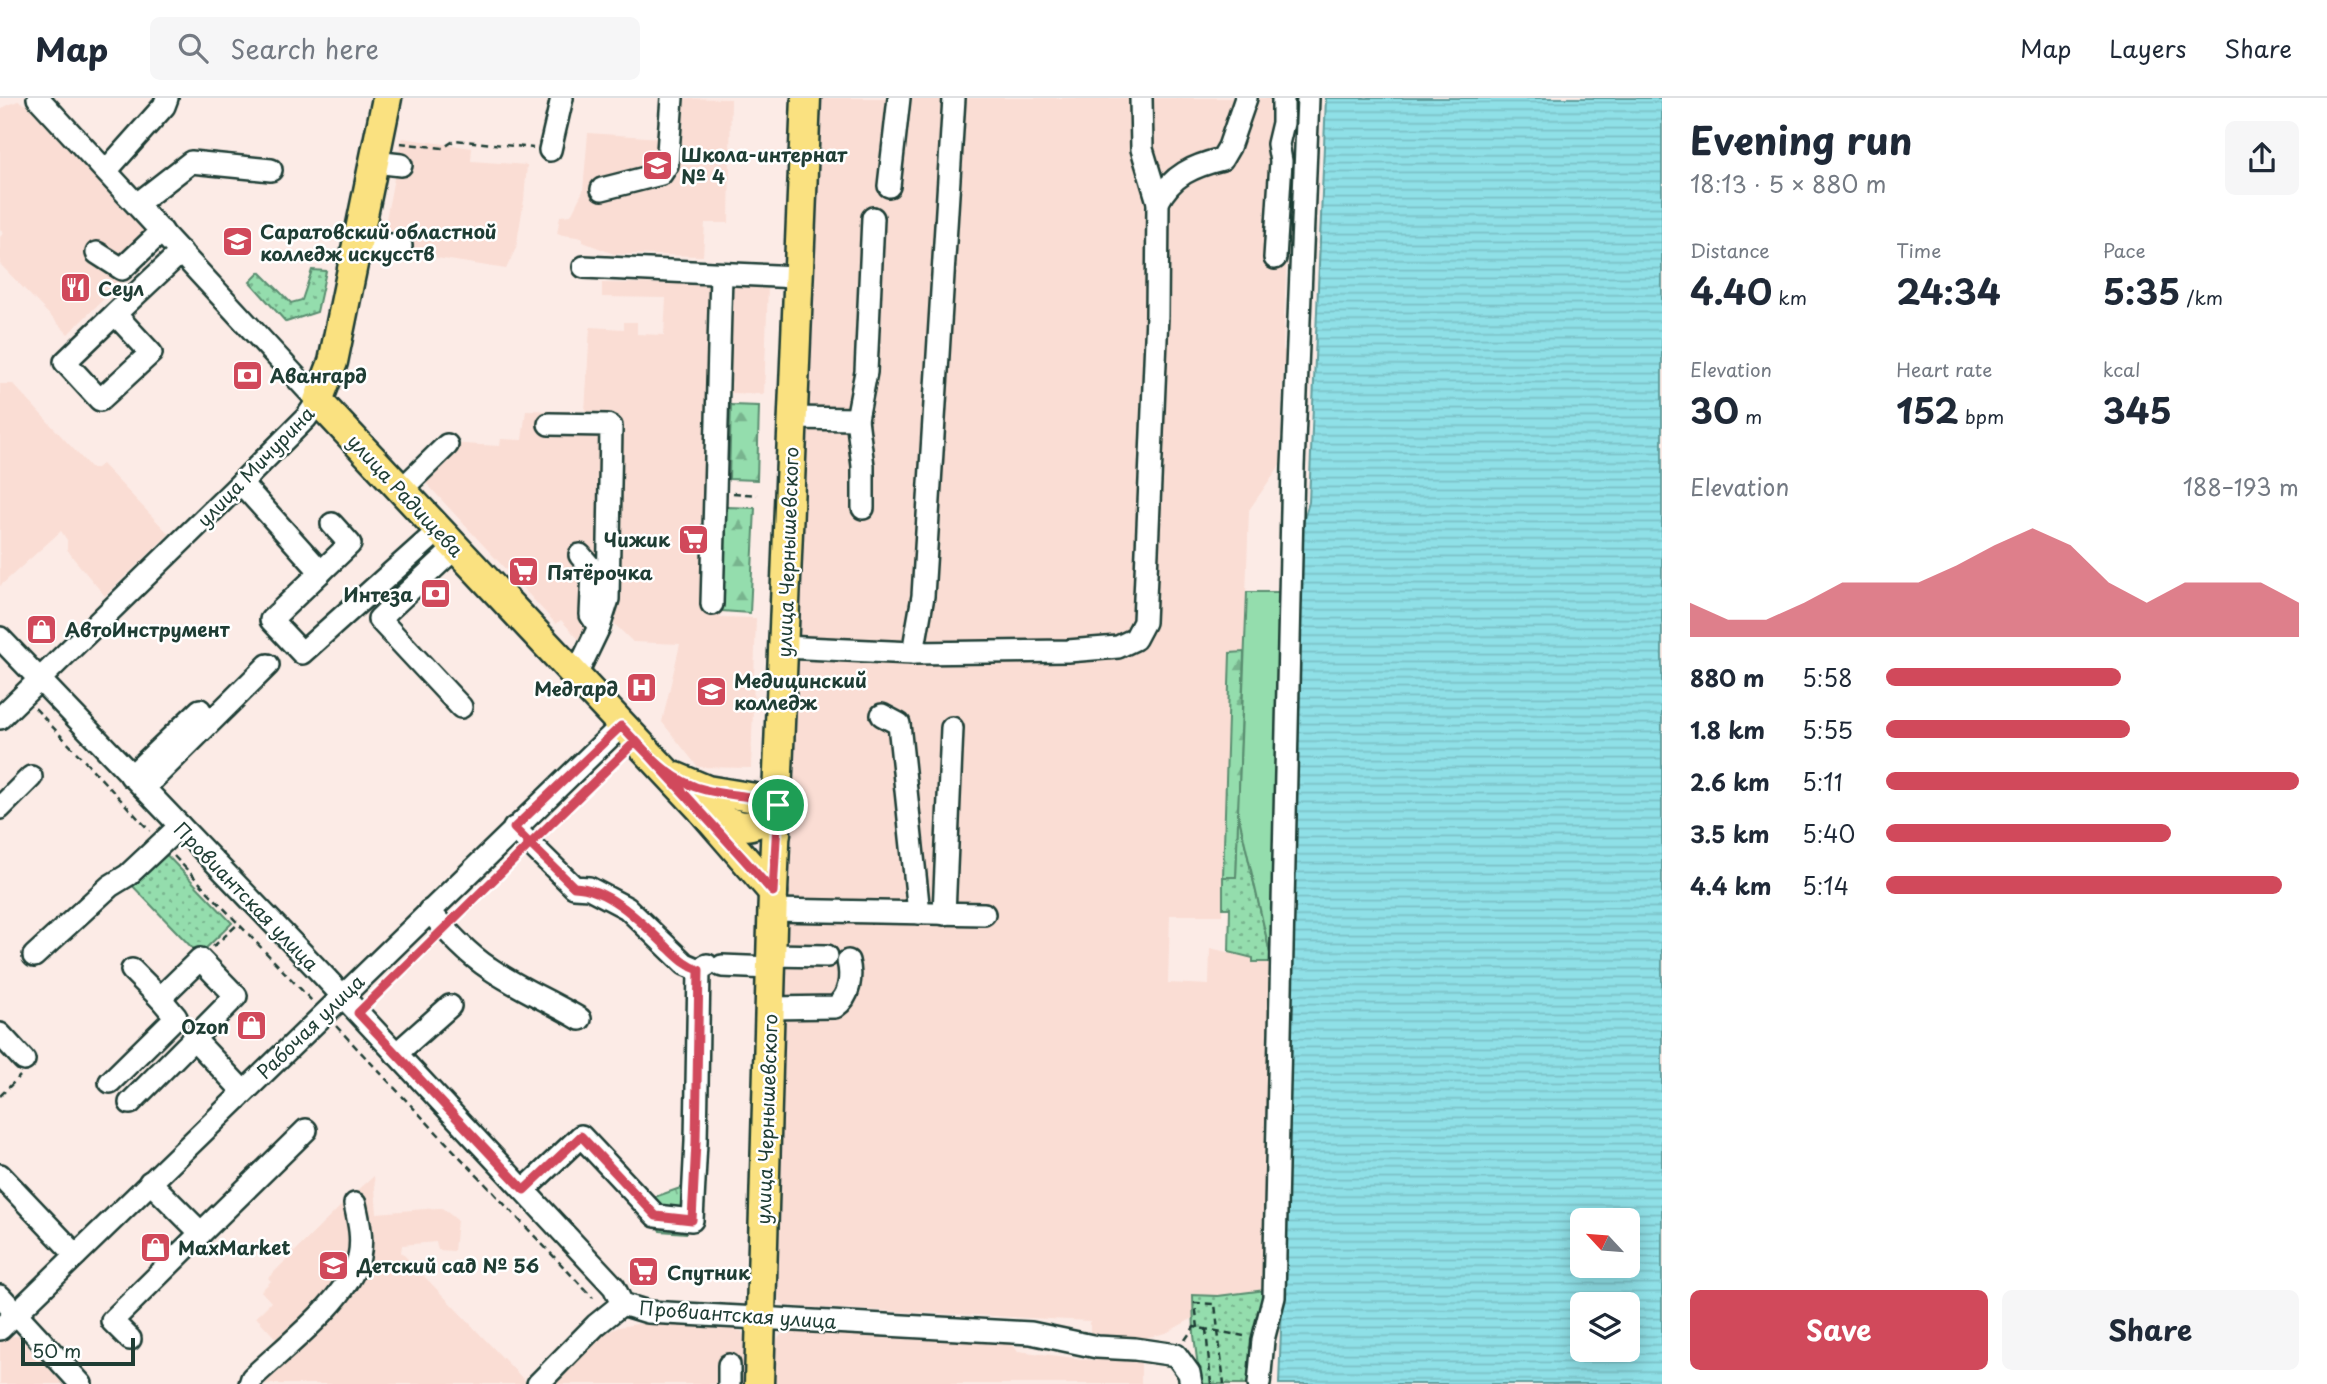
<!DOCTYPE html>
<html lang="en">
<head>
<meta charset="utf-8">
<style>
	body { margin:0; font-family:"Playpen Sans",sans-serif; background:#f6f6f7; color:#1f2937; height:100vh; display:flex; flex-direction:column; font-size:26px; white-space:nowrap }
	* { box-sizing:border-box; margin:0 }
	p { font-size:23px; color:#747a83 }
	.icon { flex:none; width:38px; height:38px; fill:none; stroke:currentColor; stroke-width:2; stroke-linecap:round; stroke-linejoin:round }
	.map { position:relative; flex:1; overflow:hidden }
	.details { display:flex; flex-direction:column; background:#fff; width:665px }
	.details>* { flex:none }
	.needle { width:46px; rotate:296deg }
	.buttons { position:absolute; left:1570px; top:1110px; display:grid; gap:14px }
	.buttons a { display:grid; place-items:center; width:70px; height:70px; border-radius:10px; background:#fff; box-shadow:0 4px 18px #0003; font-size:35px }
	.scale { position:absolute; left:21px; bottom:18px; width:114px; box-sizing:border-box; padding-left:7px; border:4px solid #1f3d34; border-top:0; font-size:19px; line-height:24px; white-space:nowrap; color:#1f3d34; -webkit-text-stroke:5px #fff; paint-order:stroke }
	.pin { position:absolute; display:grid; place-items:center; width:60px; height:60px; color:#fff; margin:-30px; border:4px solid #fff; border-radius:50%; box-shadow:0 2px 7px #0007 }
	.round { display:grid; place-items:center; flex:none; width:74px; height:74px; border-radius:10px; background:#f6f6f7 }
	.head { display:flex; align-items:center; justify-content:space-between; height:119px; padding:0 28px }
	h1 { font-size:38px; font-weight:700; line-height:52px }
	.figures { display:grid; grid-template-columns:repeat(3,1fr); gap:10px; height:119px; padding:7px 28px }
	.figures div { display:grid; align-content:center }
	.figures b { font-size:35px; font-weight:700 }
	.figures small { font-size:19px; font-weight:400 }
	.figures p { font-size:19px }
	.chart { height:196px; padding:14px 28px }
	.chart p { display:flex; justify-content:space-between }
	.chart svg { width:100%; height:126px; margin-top:7px; fill:#d1495b; opacity:.7 }
	.action { display:flex; gap:14px; margin-top:auto; padding:14px 28px }
	.action a { flex:1; height:80px; border-radius:10px; background:#d1495b; color:#fff; font-size:28px; font-weight:700; line-height:80px; text-align:center }
	.action a+a { background:#f6f6f7; color:#1f2937 }
	ul { padding:0 28px; list-style:none; font-size:23px }
	li { display:grid; grid-template-columns:112px 84px 1fr; align-items:center; height:52px }
	li i { height:18px; border-radius:9px; background:#d1495b }
	header { display:flex; align-items:center; gap:42px; box-sizing:border-box; height:98px; padding:0 35px; background:#fff; border-bottom:2px solid #e0e1e3 }
	header strong { font-size:33px }
	nav { display:flex; gap:38px; margin-inline-start:auto; font-size:24px }
	.search { width:490px; height:63px; background:#f6f6f7; display:flex; align-items:center; gap:18px; box-sizing:border-box; padding:0 24px; border-radius:10px; color:#747a83; font-size:26px }
	main { display:flex; flex:1; min-height:0 }
	.map>svg:first-child { display:block }
</style>
</head>
<body>
<header>
<strong>Map</strong>
<div class="search"><svg class="icon" aria-label="search" viewBox="0 0 24 24"><circle cx="10" cy="10" r="6"/><path d="M15 15l6 6"/></svg>Search here</div>
<nav><a>Map</a><a>Layers</a><a>Share</a></nav>
</header>
<main>
<div class="map">
<svg width="1662" height="1286" viewBox="0 0 1662 1286">
	<defs>
		<pattern id="grass-dots" width="8" height="8" patternUnits="userSpaceOnUse" patternTransform="scale(1.75)"><rect width="8" height="8" fill="#94ddad"/><path d="M2 2h.1M6 6h.1" fill="none" stroke="#78b48e" stroke-width="1.8" stroke-linecap="round"/></pattern>
		<pattern id="forest-firs" width="22" height="20" patternUnits="userSpaceOnUse" patternTransform="scale(1.75)"><rect width="22" height="20" fill="#94ddad"/><path d="M5 1l3.5 6h-7zM16 11l3.5 6h-7z" fill="#78b48e"/></pattern>
		<pattern id="park-tufts" width="24" height="20" patternUnits="userSpaceOnUse" patternTransform="scale(1.75)"><rect width="24" height="20" fill="#94ddad"/><path d="M3 7l-1-3M5 7V3M7 7l1-3M15 17l-1-3M17 17v-4M19 17l1-3" fill="none" stroke="#78b48e"/></pattern>
		<pattern id="water-rules" width="6" height="5" patternUnits="userSpaceOnUse" patternTransform="scale(1.75)"><rect width="6" height="5" fill="#8fe0e7"/><path d="M0 2.5h6" fill="none" stroke="#7bc1c7"/></pattern>
	</defs>
	<rect width="100%" height="100%" fill="#fcebe6"/>
	<filter id="ink" filterUnits="userSpaceOnUse"><feTurbulence type="fractalNoise" baseFrequency=".0143" numOctaves="2"/><feDisplacementMap in="SourceGraphic" scale="14" xChannelSelector="R" yChannelSelector="G"/><feConvolveMatrix kernelMatrix="1 2 1 2 8 2 1 2 1" color-interpolation-filters="sRGB"/></filter>
	<g filter="url(#ink)">
		<!-- built -->
		<g fill="#faddd4">
			<polygon points="663,0 731,1 729,125 705,125 703,158 614,156 583,144 583,140 557,136 560,118 571,117 583,93 588,35 661,40"/>
			<polygon points="814,0 1293,0 1283,252 1286,253 1286,267 1283,268 1280,367 1249,412 1244,554 1230,555 1222,817 1170,817 1168,885 1209,887 1210,850 1253,860 1253,864 1272,864 1266,1192 1218,1198 1193,1197 1193,1220 1166,1235 1141,1241 1090,1240 1090,1223 785,1208 779,1201 776,1195 792,595"/>
			<polygon points="18,3 27,7 158,148 68,236 0,166 0,139 4,135 0,131 0,13 7,7"/>
			<polygon points="402,40 472,50 471,63 527,67 524,102 516,150 506,171 380,151"/>
			<polygon points="602,185 711,186 710,201 733,200 734,187 768,188 764,296 730,295 720,519 756,520 751,670 698,669 662,624 680,546 633,544 598,510 582,545 561,522 556,526 415,373 445,345 500,348 501,341 522,342 526,312 585,314 590,229 624,231 624,224 637,224 637,236 664,237 666,200 602,199"/>
			<polygon points="0,286 13,286 91,370 97,370 102,366 169,436 105,498 74,461 67,451 67,442 61,433 0,488"/>
			<polygon points="374,1078 377,1115 437,1110 442,1110 457,1122 454,1153 438,1152 436,1144 402,1147 401,1154 526,1284 524,1286 265,1286 293,1259 256,1219 271,1204 261,1193 271,1183 268,1180 346,1103"/>
			<polygon points="644,1225 733,1230 741,1233 746,1239 744,1286 552,1286 599,1238 619,1229"/>
			<polygon points="797,1231 1010,1244 1018,1253 1091,1262 1141,1261 1141,1286 772,1286 773,1251 778,1240 785,1234"/>
			<polygon points="10,1238 18,1238 25,1244 63,1286 0,1286 0,1245"/>
		</g>
		<!-- grass -->
		<g fill="url(#grass-dots)" stroke="#5a8d70" stroke-width="2">
			<polygon points="312,172 326,173 317,214 286,224 250,184 260,174 291,205 302,202"/>
			<polygon points="1238,715 1272,864 1253,864 1253,860 1229,854 1230,810 1223,810 1223,779 1236,779"/>
			<polygon points="160,750 232,825 199,857 127,782"/>
			<polygon points="1266,1192 1255,1286 1200,1286 1194,1237 1193,1197 1218,1198"/>
		</g>
		<!-- forest -->
		<g fill="url(#forest-firs)" stroke="#5a8d70" stroke-width="2">
			<polygon points="731,307 759,308 757,382 729,381"/>
			<polygon points="727,409 755,410 750,515 722,513"/>
			<polygon points="1244,554 1236,779 1223,779 1230,555"/>
		</g>
		<!-- park -->
		<polygon fill="url(#park-tufts)" stroke="#5a8d70" stroke-width="2" points="686,1088 686,1135 660,1133 646,1102"/>
		<!-- garden -->
		<polygon fill="#94ddad" stroke="#5a8d70" stroke-width="2" points="1247,494 1289,494 1272,864 1238,715"/>
		<!-- water -->
		<path fill="url(#water-rules)" stroke="#629f9f" stroke-width="2" fill-rule="evenodd" d="M1326 0H1662V1286H1279L1290 990 1300 496 1302 428 1309 404 1311 355ZM1582 1122H1628V1167H1582ZM1582 1206H1628V1251H1582Z"/>
		<g fill="none" stroke-linecap="round" stroke-linejoin="round">
			<defs>
				<g id="minor">
					<polyline points="550,52 562,0"/>
					<polyline points="374,64 401,67"/>
					<polyline points="106,73 164,8 167,0"/>
					<polyline points="889,88 899,0"/>
					<polyline points="602,91 661,76 667,67 672,0"/>
					<path d="M1158 104C1172 77 1193 68 1222 61L1229 49 1246 0"/>
					<polyline points="137,106 191,64 271,72"/>
					<polyline points="358,144 401,148"/>
					<polyline points="97,155 122,171 162,133"/>
					<polyline points="1275,160 1281,63 1278,46 1283,25 1283,0"/>
					<polyline points="584,169 797,179"/>
					<polyline points="115,216 65,264 100,302 151,255 115,216 181,154"/>
					<polyline points="792,320 857,321"/>
					<polyline points="549,326 607,327 611,329 608,501 599,529 575,579"/>
					<polyline points="241,385 321,474"/>
					<polyline points="401,392 447,347"/>
					<polyline points="863,410 863,368 857,321 866,274 873,120"/>
					<polyline points="332,426 350,446 271,522 302,555 438,433"/>
					<polyline points="455,450 379,521 461,609"/>
					<polyline points="580,457 593,472 591,517 599,529"/>
					<polyline points="712,506 721,176"/>
					<polyline points="0,540 323,877 614,1189 622,1206 648,1214 1031,1235 1097,1249 1135,1251 1176,1257 1189,1275 1191,1286"/>
					<polyline points="783,549 913,555 1068,553 1118,549 1135,541 1144,524 1157,217 1158,104 1142,51 1141,0"/>
					<polyline points="913,555 923,498 954,0"/>
					<polyline points="882,617 899,626 919,815"/>
					<polyline points="0,620 241,385 306,320 318,303 38,0"/>
					<polyline points="131,678 200,612"/>
					<polyline points="144,690 268,567"/>
					<polyline points="0,710 31,679"/>
					<polyline points="514,730 574,789 589,790 627,810 685,866 699,872"/>
					<polyline points="773,812 984,816"/>
					<path d="M429 813C447 833 466 855 489 870 518 890 550 903 580 921"/>
					<polyline points="944,816 952,630"/>
					<polyline points="771,857 827,858"/>
					<polyline points="34,858 110,788 128,777 180,728"/>
					<polyline points="722,868 771,870"/>
					<path d="M770 910 835 909C850 899 852 879 848 863"/>
					<polyline points="0,936 24,962"/>
					<polyline points="194,941 243,993"/>
					<polyline points="396,956 450,908"/>
					<polyline points="110,984 176,919 160,900"/>
					<polyline points="130,1005 236,898 200,861 160,900 132,872"/>
					<polyline points="0,1077 76,1157"/>
					<polyline points="524,1092 581,1038 656,1118 692,1122 696,1044 699,872 707,867"/>
					<polyline points="201,1135 306,1032"/>
					<polyline points="0,1198 81,1286"/>
					<polyline points="0,1231 621,628"/>
					<polyline points="130,1241 112,1223 201,1135 150,1084"/>
					<path d="M250 1286 252 1280C284 1249 348 1202 359 1159 363 1141 359 1124 355 1106"/>
					<polyline points="538,1286 596,1227 622,1206"/>
					<polyline points="729,1286 729,1267"/>
					<polyline points="1259,1286 1263,1242 1274,1199 1293,369 1308,0"/>
				</g>
				<g id="major">
					<polyline points="387,0 333,264 318,303 701,711 773,794"/>
					<polyline points="676,679 707,692 755,700 762,706 776,735"/>
					<path d="M706 714C740 729 751 738 778 707"/>
					<polyline points="759,1286 773,794 806,0"/>
				</g>
			</defs>
			<!-- minor casing -->
			<use href="#minor" stroke="#1f3d34" stroke-width="26"/>
			<!-- major casing -->
			<use href="#major" stroke="#1f3d34" stroke-width="33"/>
			<!-- path -->
			<g stroke="#1f3d34" stroke-width="2.5" stroke-dasharray="7 5" stroke-linecap="butt">
				<polyline points="400,45 443,50 455,42 533,50"/>
				<polyline points="733,395 757,397"/>
				<polyline points="35,610 150,733"/>
				<polyline points="542,734 620,657"/>
				<polyline points="174,758 312,903"/>
				<polyline points="458,818 518,758"/>
				<polyline points="213,849 239,825"/>
				<polyline points="370,903 433,842"/>
				<polyline points="336,928 593,1200"/>
				<polyline points="0,998 20,978"/>
				<polyline points="1198,1230 1195,1205 1215,1206 1224,1286"/>
				<polyline points="1206,1231 1211,1286"/>
				<polyline points="1185,1242 1194,1229 1244,1238"/>
			</g>
			<!-- minor -->
			<use href="#minor" stroke="#fff" stroke-width="21"/>
			<!-- major -->
			<use href="#major" stroke="#fae180" stroke-width="28"/>
		</g>
	</g>
	<g fill="none" stroke-linecap="round" stroke-linejoin="round" filter="url(#ink)">
		<defs>
			<path id="route" d="M778 707 768 719 762 706 755 700C739 697 722 696 706 692 669 684 646 654 621 628L514 730 530 746 358 915 524 1092 581 1038 656 1118 692 1122 696 1044 699 872C686 868 678 859 668 850 643 826 610 790 574 789L530 746 636 643C682 693 728 743 773 794L778 707"/>
		</defs>
		<!-- route casing -->
		<use href="#route" stroke="#fff" stroke-width="14"/>
		<!-- route -->
		<use href="#route" stroke="#d1495b" stroke-width="9"/>
	</g>
	<!-- icons -->
	<defs>
		<symbol id="school-square" viewBox="-11 -11 22 22"><rect x="-9" y="-9" width="18" height="18" rx="4" fill="#d1495b" stroke="#fff"/><path d="M0-5L7-2L0 1L-7-2ZM-4 1L0 2.5L4 1V4Q0 6-4 4Z" fill="#fff"/></symbol>
		<symbol id="university-square" viewBox="-11 -11 22 22"><rect x="-9" y="-9" width="18" height="18" rx="4" fill="#d1495b" stroke="#fff"/><path d="M0-5L7-2L0 1L-7-2ZM-4 1L0 2.5L4 1V4Q0 6-4 4Z" fill="#fff"/></symbol>
		<symbol id="restaurant-square" viewBox="-11 -11 22 22"><rect x="-9" y="-9" width="18" height="18" rx="4" fill="#d1495b" stroke="#fff"/><path d="M-5-6h1v4h1v-4h1v4h1v-4h1v5L-1.5 .5V6h-2V.5L-5-1ZM5-6V6H3V1.5H1.5Q1.5-4 5-6Z" fill="#fff"/></symbol>
		<symbol id="bank-square" viewBox="-11 -11 22 22"><rect x="-9" y="-9" width="18" height="18" rx="4" fill="#d1495b" stroke="#fff"/><path d="M-6-4H6V4H-6ZM0-2.3a2.3 2.3 0 1 0 0 4.6a2.3 2.3 0 1 0 0-4.6Z" fill="#fff"/></symbol>
		<symbol id="supermarket-square" viewBox="-11 -11 22 22"><rect x="-9" y="-9" width="18" height="18" rx="4" fill="#d1495b" stroke="#fff"/><path d="M-6-5.5h2.5l.6 2H6L4.5 2H-2.5L-4.4-4H-6ZM-1.5 3.2a1.3 1.3 0 1 0 .1 0ZM3 3.2a1.3 1.3 0 1 0 .1 0Z" fill="#fff"/></symbol>
		<symbol id="shop-square" viewBox="-11 -11 22 22"><rect x="-9" y="-9" width="18" height="18" rx="4" fill="#d1495b" stroke="#fff"/><path d="M-5-2.5h2.3a2.7 3.5 0 0 1 5.4 0H5L5.5 6h-11ZM-1.5-2.5h3a1.5 2.3 0 0 0-3 0Z" fill="#fff"/></symbol>
		<symbol id="hospital-square" viewBox="-11 -11 22 22"><rect x="-9" y="-9" width="18" height="18" rx="4" fill="#d1495b" stroke="#fff"/><path d="M-5-5h3v3.5h4V-5h3V5h-3V1.5h-4V5h-3Z" fill="#fff"/></symbol>
	</defs>
	<g fill-rule="evenodd">
		<use href="#school-square" x="640" y="50" width="35" height="35"/>
		<use href="#university-square" x="220" y="126" width="35" height="35"/>
		<use href="#restaurant-square" x="58" y="172" width="35" height="35"/>
		<use href="#bank-square" x="230" y="260" width="35" height="35"/>
		<use href="#supermarket-square" x="676" y="424" width="35" height="35"/>
		<use href="#supermarket-square" x="506" y="456" width="35" height="35"/>
		<use href="#bank-square" x="418" y="478" width="35" height="35"/>
		<use href="#shop-square" x="24" y="514" width="35" height="35"/>
		<use href="#hospital-square" x="624" y="572" width="35" height="35"/>
		<use href="#university-square" x="694" y="576" width="35" height="35"/>
		<use href="#shop-square" x="234" y="910" width="35" height="35"/>
		<use href="#shop-square" x="138" y="1132" width="35" height="35"/>
		<use href="#school-square" x="316" y="1150" width="35" height="35"/>
		<use href="#supermarket-square" x="626" y="1156" width="35" height="35"/>
	</g>
	<g text-anchor="middle" dominant-baseline="central" stroke-width="5" stroke-linejoin="round" paint-order="stroke">
		<!-- poi labels -->
		<g font-size="19" font-weight="bold" fill="#1f3d34" stroke="#fff" text-anchor="start">
			<text x="681" y="56">Школа-интернат<tspan x="681" dy="22">№ 4</tspan></text>
			<text x="260" y="133">Саратовский областной<tspan x="260" dy="22">колледж искусств</tspan></text>
			<text x="98" y="190">Сеул</text>
			<text x="270" y="277">Авангард</text>
			<text x="670" y="441" text-anchor="end">Чижик</text>
			<text x="547" y="474">Пятёрочка</text>
			<text x="413" y="496" text-anchor="end">Интеза</text>
			<text x="65" y="531">АвтоИнструмент</text>
			<text x="734" y="582">Медицинский<tspan x="734" dy="22">колледж</tspan></text>
			<text x="618" y="590" text-anchor="end">Медгард</text>
			<text x="229" y="928" text-anchor="end">Ozon</text>
			<text x="178" y="1149">MaxMarket</text>
			<text x="357" y="1167">Детский сад № 56</text>
			<text x="667" y="1174">Спутник</text>
		</g>
		<!-- street labels -->
		<g font-size="19" fill="#1f3d34" stroke="#fff">
			<text transform="translate(255 368) rotate(-46)">улица Мичурина</text>
			<text transform="translate(406 397) rotate(47)">улица Радищева</text>
			<text transform="translate(787 454) rotate(-88)">улица Чернышевского</text>
			<text transform="translate(247 798) rotate(46)">Провиантская улица</text>
			<text transform="translate(310 928) rotate(-44)">Рабочая улица</text>
			<text transform="translate(766 1021) rotate(-88)">улица Чернышевского</text>
			<text transform="translate(738 1216) rotate(4)">Провиантская улица</text>
		</g>
	</g>
</svg>
<div class="buttons">
<a><svg class="needle" viewBox="-14 -14 28 28"><path d="M0-13l5 13h-10z" fill="#e53935"/><path d="M0 13l5-13h-10z" fill="#747a83"/></svg></a>
<a><svg class="icon" aria-label="layers" viewBox="0 0 24 24"><path d="M12 4l9 5-9 5-9-5zM3 14l9 5 9-5"/></svg></a>
</div>
<div class="scale">50 m</div>
<div class="pin" style="left:778px;top:707px;background:#1e9e55"><svg class="icon" aria-label="arrive" viewBox="0 0 24 24"><path d="M6 21V4h12l-3 4 3 4H6"/></svg></div>
</div>
<section class="details">
<div class="head"><div><h1>Evening run</h1><p>18:13 · 5 × 880 m</p></div><a class="round"><svg class="icon" aria-label="share" viewBox="0 0 24 24"><path d="M12 15V3M7 8l5-5 5 5M5 13v7h14v-7"/></svg></a></div>
<div class="figures">
<div><p>Distance</p><b>4.40<small> km</small></b></div>
<div><p>Time</p><b>24:34</b></div>
<div><p>Pace</p><b>5:35<small> /km</small></b></div>
</div>
<div class="figures">
<div><p>Elevation</p><b>30<small> m</small></b></div>
<div><p>Heart rate</p><b>152<small> bpm</small></b></div>
<div><p>kcal</p><b>345</b></div>
</div>
<div class="chart"><p><span>Elevation</span>188–193 m</p>
<svg viewBox="0 0 160 44" preserveAspectRatio="none"><path d="M0 44V32L10 38L20 38L30 32L40 25L50 25L60 25L70 19L80 12L90 6L100 12L110 25L120 32L130 25L140 25L150 25L160 32V44z"/></svg>
</div>
<ul>
<li><b>880 m</b>5:58<i style="width:57%"></i></li>
<li><b>1.8 km</b>5:55<i style="width:59%"></i></li>
<li><b>2.6 km</b>5:11<i style="width:100%"></i></li>
<li><b>3.5 km</b>5:40<i style="width:69%"></i></li>
<li><b>4.4 km</b>5:14<i style="width:96%"></i></li>
</ul>
<div class="action"><a>Save</a><a>Share</a></div>
</section>
</main>
</body>
</html>
